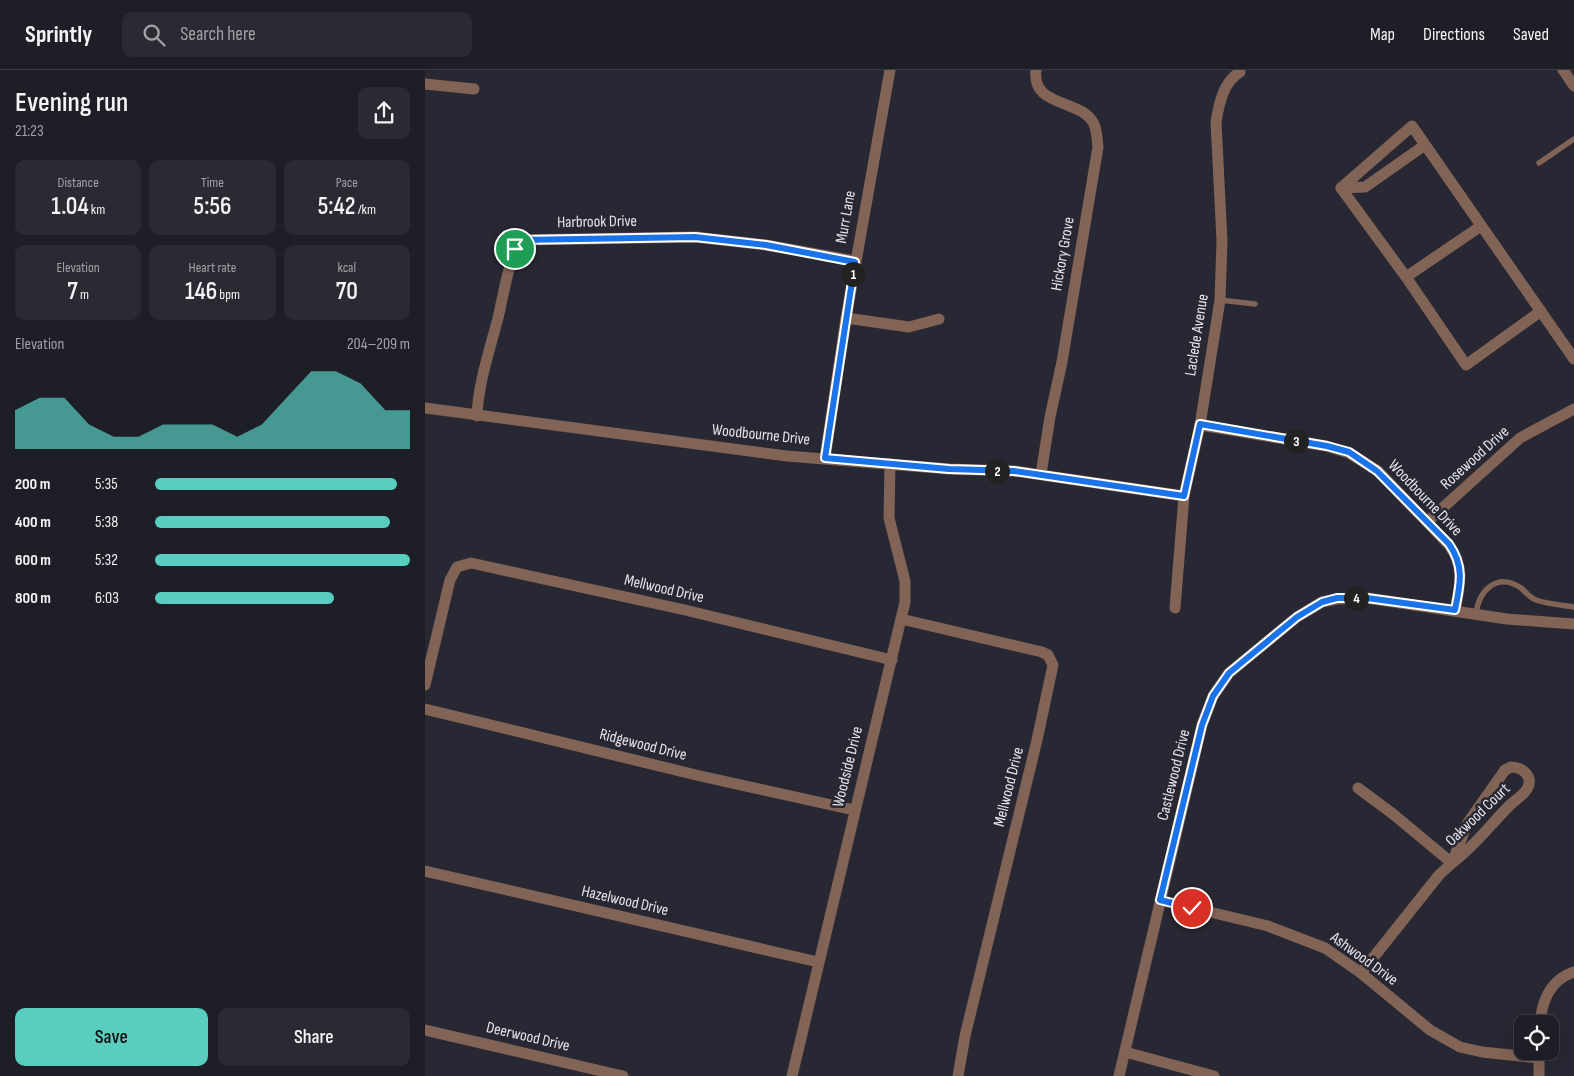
<!DOCTYPE html>
<html lang="en">
<head>
<meta charset="utf-8">
<style>
	body { margin:0; font-family:"Sofia Sans Condensed",sans-serif; background:#2a2b32; color:#f1f3f6; height:100vh; display:flex; flex-direction:column; font-size:19px; white-space:nowrap }
	* { box-sizing:border-box; margin:0 }
	p { font-size:16px; color:#a0a2a7 }
	.icon { flex:none; width:28px; height:28px; fill:none; stroke:currentColor; stroke-width:2; stroke-linecap:round; stroke-linejoin:round }
	.map { position:relative; flex:1; overflow:hidden }
	.side { display:flex; flex-direction:column; background:#1d1e26; width:425px }
	.side>* { flex:none }
	.controls { position:absolute; left:1089px; top:945px; display:grid; gap:10px }
	.controls a { display:grid; place-items:center; width:45px; height:45px; border-radius:10px; background:#1d1e26; box-shadow:0 5px 20px #0002,0 0 0 1px #3b3c43; font-size:25px }
	.pin { position:absolute; display:grid; place-items:center; width:42px; height:42px; color:#fff; margin:-21px; border:2px solid #fff; border-radius:50%; box-shadow:0 1px 5px #0007 }
	.km { position:absolute; width:25px; height:25px; margin:-12px; border-radius:50%; background:#222; color:#fff; font-size:14px; line-height:25px; text-align:center }
	.round { display:grid; place-items:center; flex:none; width:52px; height:52px; border-radius:10px; background:#2a2b32 }
	.head { display:flex; align-items:center; justify-content:space-between; height:85px; padding:0 15px }
	h1 { font-size:28px; font-weight:600; line-height:38px }
	.figures { display:grid; grid-template-columns:repeat(3,1fr); gap:8px; height:85px; padding:5px 15px }
	.figures div { display:grid; align-content:center; border-radius:10px; background:#2a2b32; text-align:center }
	.figures b { font-size:25px; font-weight:600 }
	.figures small { font-size:14px; font-weight:400 }
	.figures p { font-size:14px }
	.chart { height:140px; padding:10px 15px }
	.chart p { display:flex; justify-content:space-between }
	.chart svg { width:100%; height:90px; margin-top:5px; fill:#58cec0; opacity:.7 }
	.action { display:flex; gap:10px; margin-top:auto; padding:10px 15px }
	.action a { flex:1; height:58px; border-radius:10px; background:#58cec0; color:#111; font-size:20px; font-weight:600; line-height:58px; text-align:center }
	.action a+a { background:#2a2b32; color:#f1f3f6 }
	ul { padding:0 15px; list-style:none; font-size:16px }
	li { display:grid; grid-template-columns:80px 60px 1fr; align-items:center; height:38px }
	li i { height:12px; border-radius:6px; background:#58cec0 }
	header { display:flex; align-items:center; gap:30px; box-sizing:border-box; height:70px; padding:0 25px; background:#1d1e26; border-bottom:1px solid #3b3c43 }
	header strong { font-size:24px }
	nav { display:flex; gap:28px; margin-inline-start:auto; font-size:18px }
	.search { width:350px; height:45px; background:#2a2b32; display:flex; align-items:center; gap:12px; box-sizing:border-box; padding:0 18px; border-radius:10px; color:#a0a2a7; font-size:19px }
	main { display:flex; flex:1; min-height:0 }
	.map>svg:first-child { display:block }
</style>
</head>
<body>
<header>
<strong>Sprintly</strong>
<div class="search"><svg class="icon" aria-label="search" viewBox="0 0 24 24"><circle cx="10" cy="10" r="6"/><path d="M15 15l6 6"/></svg>Search here</div>
<nav><a>Map</a><a>Directions</a><a>Saved</a></nav>
</header>
<main>
<section class="side">
<div class="head"><div><h1>Evening run</h1><p>21:23</p></div><a class="round"><svg class="icon" aria-label="share" viewBox="0 0 24 24"><path d="M12 15V3M7 8l5-5 5 5M5 13v7h14v-7"/></svg></a></div>
<div class="figures">
<div><p>Distance</p><b>1.04<small> km</small></b></div>
<div><p>Time</p><b>5:56</b></div>
<div><p>Pace</p><b>5:42<small> /km</small></b></div>
</div>
<div class="figures">
<div><p>Elevation</p><b>7<small> m</small></b></div>
<div><p>Heart rate</p><b>146<small> bpm</small></b></div>
<div><p>kcal</p><b>70</b></div>
</div>
<div class="chart"><p><span>Elevation</span>204–209 m</p>
<svg viewBox="0 0 160 44" preserveAspectRatio="none"><path d="M0 44V25L10 19L20 19L30 32L40 38L50 38L60 32L70 32L80 32L90 38L100 32L110 19L120 6L130 6L140 12L150 25L160 25V44z"/></svg>
</div>
<ul>
<li><b>200 m</b>5:35<i style="width:95%"></i></li>
<li><b>400 m</b>5:38<i style="width:92%"></i></li>
<li><b>600 m</b>5:32<i style="width:100%"></i></li>
<li><b>800 m</b>6:03<i style="width:70%"></i></li>
</ul>
<div class="action"><a>Save</a><a>Share</a></div>
</section>
<div class="map">
<svg width="1149" height="1006" viewBox="0 0 1149 1006">
	<rect width="100%" height="100%" fill="#272833"/>
	<g fill="none" stroke-linecap="round" stroke-linejoin="round">
		<!-- service -->
		<g stroke="#826456" stroke-width="5.5">
			<polyline points="1114,93 1149,69"/>
			<polyline points="795,230 830,234"/>
			<path d="M1051 544C1054 520 1072 502 1096 518 1101 522 1105 528 1111 530 1123 534 1137 535 1149 537"/>
		</g>
		<!-- minor -->
		<g stroke="#826456" stroke-width="11">
			<path d="M611 0C606 38 656 28 669 54 672 61 672 69 673 77L637 292 625 347 616 404"/>
			<polyline points="1138,0 1149,16"/>
			<polyline points="0,14 49,19"/>
			<polyline points="1000,75 940,117 916,118 987,56 1149,289"/>
			<polyline points="916,118 981,207 1041,295 1116,241"/>
			<polyline points="981,207 1056,156"/>
			<polyline points="421,248 484,257 514,249"/>
			<polyline points="0,338 362,386 524,399 589,401 759,426"/>
			<path d="M52 346C53 314 65 279 73 248 79 222 83 194 95 170L270 167 341 175 430 191"/>
			<path d="M775 355 901 376 924 383 953 401 1024 475C1040 497 1035 515 1030 541"/>
			<polyline points="400,388 421,248 465,0"/>
			<polyline points="1002,452 1095,368 1149,339"/>
			<path d="M750 538 759 426 775 355 795 230 797 171 791 52C794 34 798 12 815 2"/>
			<polyline points="476,549 617,582 623,585 628,595 612,670 540,966 533,1006"/>
			<polyline points="0,615 25,510 32,497 46,493 260,540 467,590"/>
			<polyline points="0,639 271,705 429,740"/>
			<path d="M1086 697C1098 697 1109 707 1102 719 1098 726 1090 730 1085 735 1065 755 1050 776 1027 793L1042 754 1080 700Z"/>
			<polyline points="933,718 968,744 1027,793 1014,805 936,903"/>
			<polyline points="0,801 393,892"/>
			<polyline points="735,830 843,856 900,878 936,903 1005,960 1035,977 1057,982 1114,988"/>
			<path d="M1115 954C1117 930 1125 910 1149 902"/>
			<polyline points="0,960 198,1006"/>
			<polyline points="700,982 789,1006"/>
			<polyline points="367,1006 480,532 480,511 464,448 465,394"/>
			<polyline points="694,1006 777,655 788,626 804,603 872,547 897,532 912,529 942,528 1082,549 1149,554"/>
			<polyline points="1114,1006 1114,981"/>
		</g>
	</g>
	<g fill="none" stroke-linecap="round" stroke-linejoin="round">
		<defs>
			<path id="route" d="M90 179 95 170 270 167 341 175 430 192 400 388 524 399 589 401 759 426 775 354 902 376 924 382 952 401 1024 474C1040 497 1035 515 1030 540L942 528H912L897 532 872 547 804 603 788 626 777 655 735 830 767 838"/>
		</defs>
		<!-- route casing -->
		<use href="#route" stroke="#fff" stroke-width="10"/>
		<!-- route -->
		<use href="#route" stroke="#1a73e8" stroke-width="6"/>
	</g>
	<g text-anchor="middle" dominant-baseline="central" stroke-width="5" stroke-linejoin="round" paint-order="stroke">
		<!-- street labels -->
		<g font-size="16" fill="#e5e6ed" stroke="#272833">
			<text transform="translate(421 147) rotate(-80)">Murr Lane</text>
			<text transform="translate(172 152) rotate(-1)">Harbrook Drive</text>
			<text transform="translate(638 184) rotate(-80)">Hickory Grove</text>
			<text transform="translate(772 265) rotate(-81)">Laclede Avenue</text>
			<text transform="translate(336 365) rotate(6)">Woodbourne Drive</text>
			<text transform="translate(1050 388) rotate(-42)">Rosewood Drive</text>
			<text transform="translate(1000 428) rotate(46)">Woodbourne Drive</text>
			<text transform="translate(239 519) rotate(13)">Mellwood Drive</text>
			<text transform="translate(218 675) rotate(14)">Ridgewood Drive</text>
			<text transform="translate(423 697) rotate(-76)">Woodside Drive</text>
			<text transform="translate(749 705) rotate(-76)">Castlewood Drive</text>
			<text transform="translate(584 717) rotate(-76)">Mellwood Drive</text>
			<text transform="translate(1053 745) rotate(-44)">Oakwood Court</text>
			<text transform="translate(200 831) rotate(13)">Hazelwood Drive</text>
			<text transform="translate(939 889) rotate(36)">Ashwood Drive</text>
			<text transform="translate(103 967) rotate(13)">Deerwood Drive</text>
		</g>
	</g>
</svg>
<div class="controls">
<a><svg class="icon" aria-label="locate" viewBox="0 0 24 24"><circle cx="12" cy="12" r="6"/><path d="M12 2v4M12 18v4M2 12h4M18 12h4"/></svg></a>
</div>
<div class="pin" style="left:90px;top:179px;background:#1e9e55"><svg class="icon" aria-label="arrive" viewBox="0 0 24 24"><path d="M6 21V4h12l-3 4 3 4H6"/></svg></div>
<div class="pin" style="left:767px;top:838px;background:#d93025"><svg class="icon" aria-label="check" viewBox="0 0 24 24"><path d="M5 12l5 5 9-10"/></svg></div>
<b class="km" style="left:428px;top:204px">1</b>
<b class="km" style="left:572px;top:401px">2</b>
<b class="km" style="left:871px;top:371px">3</b>
<b class="km" style="left:931px;top:528px">4</b>
</div>
</main>
</body>
</html>
